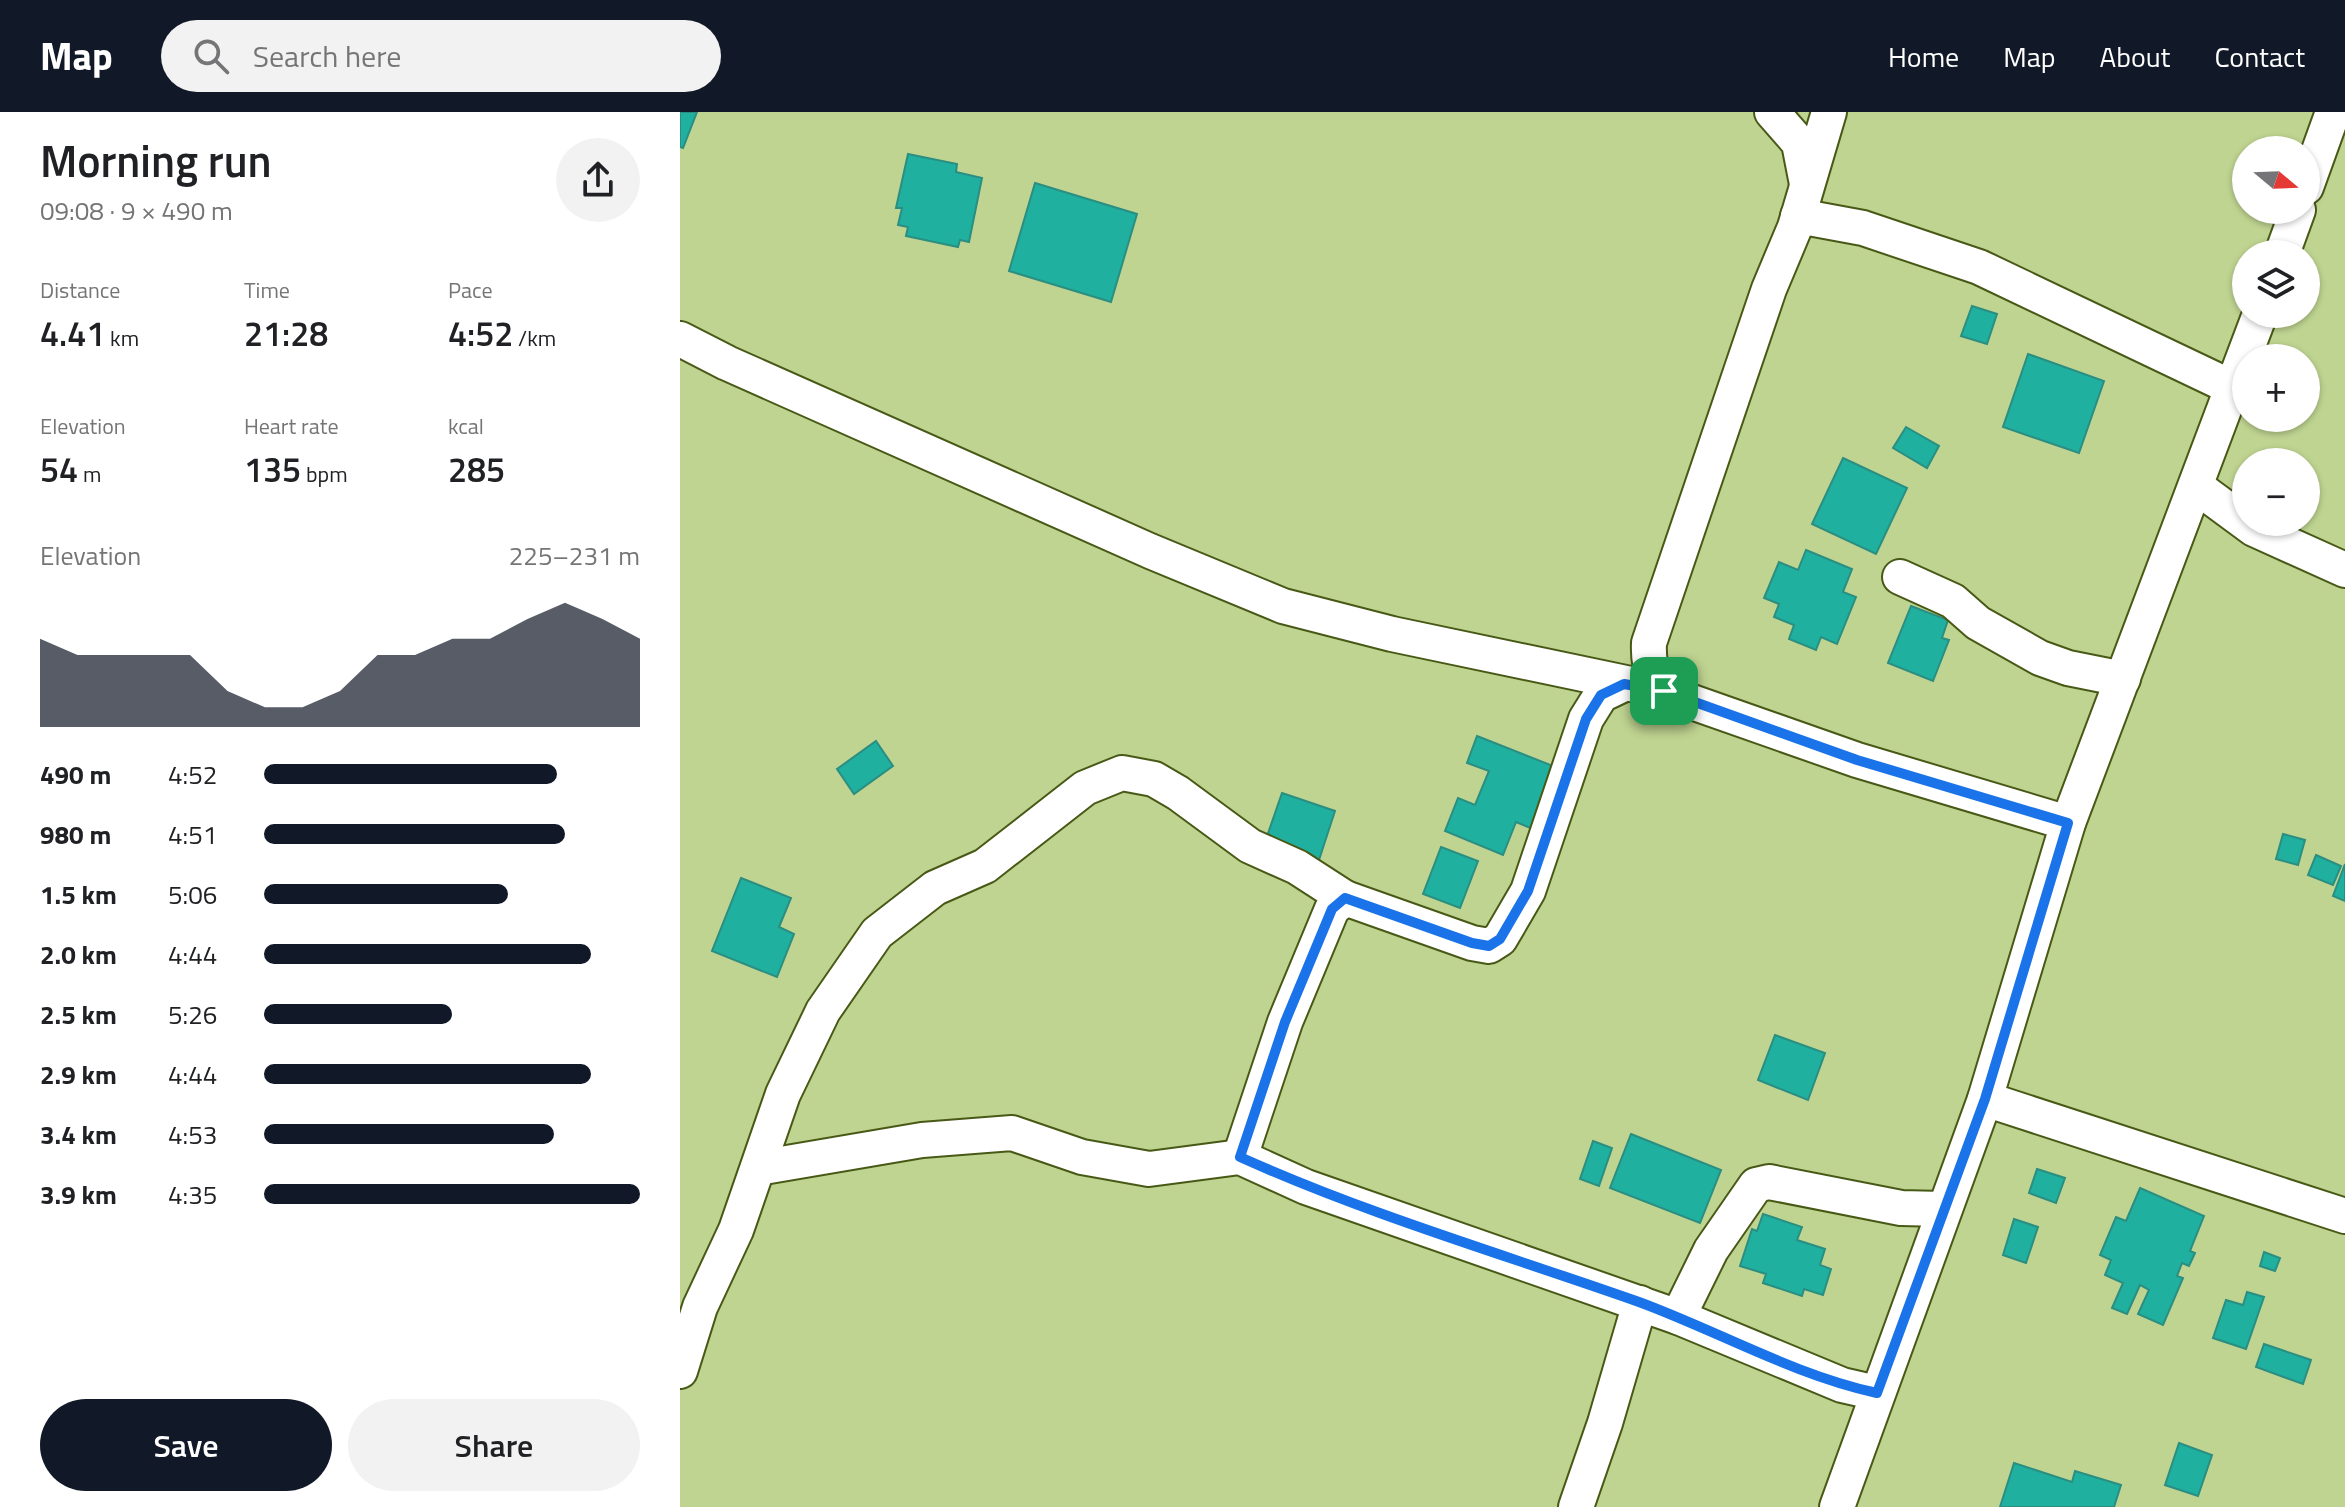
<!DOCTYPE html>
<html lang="en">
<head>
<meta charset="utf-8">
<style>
	body { margin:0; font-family:"Titillium Web",sans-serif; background:#f2f2f2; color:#202124; height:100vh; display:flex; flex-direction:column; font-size:30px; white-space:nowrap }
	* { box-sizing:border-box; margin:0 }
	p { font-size:26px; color:#757577 }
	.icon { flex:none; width:44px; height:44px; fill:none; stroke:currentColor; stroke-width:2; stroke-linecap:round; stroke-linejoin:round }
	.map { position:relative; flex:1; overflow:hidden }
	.drawer { display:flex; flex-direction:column; background:#fff; width:680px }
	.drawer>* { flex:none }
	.needle { width:52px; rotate:109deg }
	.controls { position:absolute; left:1552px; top:24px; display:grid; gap:16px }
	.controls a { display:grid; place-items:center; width:88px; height:88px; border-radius:50%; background:#fff; box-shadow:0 2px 6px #0004; font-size:40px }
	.pin { position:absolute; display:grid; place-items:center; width:68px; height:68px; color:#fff; margin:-34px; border-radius:16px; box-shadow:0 4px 12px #0006 }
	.round { display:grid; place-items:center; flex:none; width:84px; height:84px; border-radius:42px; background:#f2f2f2 }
	.headline { display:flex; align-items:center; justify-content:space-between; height:136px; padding:0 40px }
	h1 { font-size:44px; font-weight:600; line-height:60px }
	.figures { display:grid; grid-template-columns:repeat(3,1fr); gap:12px; height:136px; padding:8px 40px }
	.figures div { display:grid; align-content:center }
	.figures b { font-size:34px; font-weight:600 }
	.figures small { font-size:22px; font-weight:400 }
	.figures p { font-size:22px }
	.chart { height:224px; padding:16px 40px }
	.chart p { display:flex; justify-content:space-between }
	.chart svg { width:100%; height:144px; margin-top:8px; fill:#111827; opacity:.7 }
	.button { display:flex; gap:16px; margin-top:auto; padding:16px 40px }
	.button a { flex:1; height:92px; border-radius:48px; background:#111827; color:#fff; font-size:32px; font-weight:600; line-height:92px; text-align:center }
	.button a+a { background:#f2f2f2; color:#202124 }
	ul { padding:0 40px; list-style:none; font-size:26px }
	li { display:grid; grid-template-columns:128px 96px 1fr; align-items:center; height:60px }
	li i { height:20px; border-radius:10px; background:#111827 }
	header { display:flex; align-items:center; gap:48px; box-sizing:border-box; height:112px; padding:0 40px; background:#111827; color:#fff }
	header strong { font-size:38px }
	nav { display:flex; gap:44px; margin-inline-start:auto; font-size:28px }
	.search { width:560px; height:72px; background:#f2f2f2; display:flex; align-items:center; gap:20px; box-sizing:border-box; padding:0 28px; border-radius:44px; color:#757577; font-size:30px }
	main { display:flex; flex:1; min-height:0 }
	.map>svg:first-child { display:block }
</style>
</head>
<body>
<header>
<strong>Map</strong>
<div class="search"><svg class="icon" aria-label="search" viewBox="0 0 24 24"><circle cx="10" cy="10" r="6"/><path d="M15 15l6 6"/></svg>Search here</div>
<nav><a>Home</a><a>Map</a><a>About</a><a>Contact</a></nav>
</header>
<main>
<section class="drawer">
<div class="headline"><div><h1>Morning run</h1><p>09:08 · 9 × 490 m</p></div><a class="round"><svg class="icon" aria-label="share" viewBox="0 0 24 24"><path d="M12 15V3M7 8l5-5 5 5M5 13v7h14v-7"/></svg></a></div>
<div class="figures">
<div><p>Distance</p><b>4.41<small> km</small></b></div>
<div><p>Time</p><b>21:28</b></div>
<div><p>Pace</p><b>4:52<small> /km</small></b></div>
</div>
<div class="figures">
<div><p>Elevation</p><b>54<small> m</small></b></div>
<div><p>Heart rate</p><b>135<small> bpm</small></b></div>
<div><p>kcal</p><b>285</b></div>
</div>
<div class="chart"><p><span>Elevation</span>225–231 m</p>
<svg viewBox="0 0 160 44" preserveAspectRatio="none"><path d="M0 44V17L10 22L20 22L30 22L40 22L50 33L60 38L70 38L80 33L90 22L100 22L110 17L120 17L130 11L140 6L150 11L160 17V44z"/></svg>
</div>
<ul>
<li><b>490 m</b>4:52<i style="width:78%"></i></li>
<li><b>980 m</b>4:51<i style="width:80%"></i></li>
<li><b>1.5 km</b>5:06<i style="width:65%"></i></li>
<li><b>2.0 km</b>4:44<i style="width:87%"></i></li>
<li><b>2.5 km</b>5:26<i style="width:50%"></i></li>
<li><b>2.9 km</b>4:44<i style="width:87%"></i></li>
<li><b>3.4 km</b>4:53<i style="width:77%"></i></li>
<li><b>3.9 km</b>4:35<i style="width:100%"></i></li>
</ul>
<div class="button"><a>Save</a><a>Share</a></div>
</section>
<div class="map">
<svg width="1665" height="1395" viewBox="0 0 1665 1395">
	<rect width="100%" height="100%" fill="#bfd491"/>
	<!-- building -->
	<g fill="#20b09f" stroke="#2a8e81" stroke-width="2">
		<polygon points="0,0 17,0 3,36 0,35"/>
		<polygon points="228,42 277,52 276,60 302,66 289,130 280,128 278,135 226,124 228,115 218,113 222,96 216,96"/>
		<polygon points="355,71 457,102 431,190 329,159"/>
		<polygon points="1292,194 1317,202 1307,232 1281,224"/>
		<polygon points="1348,242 1424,269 1399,341 1323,315"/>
		<polygon points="1226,315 1259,334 1247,356 1213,336"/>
		<polygon points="1163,346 1227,376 1196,442 1132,412"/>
		<polygon points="1126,438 1172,457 1163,480 1176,485 1157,532 1141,525 1136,538 1109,527 1114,513 1094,505 1099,492 1084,486 1099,450 1118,458"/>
		<polygon points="1231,494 1268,508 1262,526 1269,528 1253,569 1208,551"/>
		<polygon points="797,624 878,656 853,717 836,710 823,743 765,719 778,686 795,693 809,659 787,651"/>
		<polygon points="196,629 213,654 174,682 157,657"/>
		<polygon points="602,681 655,699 639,748 585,730"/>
		<polygon points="1603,722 1625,728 1618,753 1596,747"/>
		<polygon points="761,735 798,749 780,796 743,782"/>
		<polygon points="1636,743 1661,754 1653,773 1628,763"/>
		<polygon points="1665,752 1665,789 1653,784"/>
		<polygon points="61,766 111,786 99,815 114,822 97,865 32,839"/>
		<polygon points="1095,923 1145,941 1128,988 1078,968"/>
		<polygon points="951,1022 1041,1058 1020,1111 930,1076"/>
		<polygon points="913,1029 932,1036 919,1074 900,1067"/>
		<polygon points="1357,1057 1385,1066 1376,1091 1349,1081"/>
		<polygon points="1460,1076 1524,1104 1510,1139 1515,1141 1509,1154 1502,1151 1497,1164 1503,1166 1483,1213 1458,1202 1469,1178 1460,1173 1447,1202 1432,1196 1443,1171 1425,1163 1431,1148 1420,1143 1436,1105 1446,1109"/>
		<polygon points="1083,1102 1122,1115 1117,1128 1145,1137 1140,1153 1151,1157 1143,1183 1124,1177 1122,1184 1083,1171 1086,1162 1060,1154 1072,1117 1077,1119"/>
		<polygon points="1334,1107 1358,1115 1346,1151 1323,1143"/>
		<polygon points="1584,1140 1600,1146 1595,1159 1580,1154"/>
		<polygon points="1567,1180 1584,1185 1566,1237 1533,1226 1546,1188 1563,1193"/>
		<polygon points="1584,1232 1631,1248 1623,1272 1576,1255"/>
		<polygon points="1499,1331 1532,1343 1518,1384 1485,1373"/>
		<polygon points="1334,1351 1392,1370 1395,1359 1441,1373 1434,1395 1320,1395"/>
	</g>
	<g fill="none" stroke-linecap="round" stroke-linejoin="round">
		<defs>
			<g id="minor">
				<polyline points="1092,0 1119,31 1127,72"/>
				<path d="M1149 0 1115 115 1089 177 969 531C968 552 972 572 992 583L1177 648 1388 711"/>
				<polyline points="1626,75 1653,0"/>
				<polyline points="1118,104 1183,116 1299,155 1553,276"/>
				<polyline points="1602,142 1618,98"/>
				<polyline points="0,227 47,251 470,439 603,494 712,522 984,579"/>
				<polyline points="1517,375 1574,417 1665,458"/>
				<polyline points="1220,465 1273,489 1298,511 1360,546 1388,556 1443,567"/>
				<polyline points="1305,987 1665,1104"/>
				<polyline points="560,1045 605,910 652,797 665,786 792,831 809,834 820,827 848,779 906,607 921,583 944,572"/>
				<polyline points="78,1056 242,1028 332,1021 402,1045 469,1057 560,1045 626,1075 998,1205 1162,1273 1197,1281"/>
				<polyline points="998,1205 1031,1138 1076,1073 1089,1070 1221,1096 1263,1097"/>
				<polyline points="0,1259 20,1195 56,1118 103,982 143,899 197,821 255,776 305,754 405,676 442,661 474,667 498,681 570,734 617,755 665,786"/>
				<polyline points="896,1395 925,1311 960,1191"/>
				<polyline points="1157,1395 1305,987 1388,711 1580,202"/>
			</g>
		</defs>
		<!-- minor casing -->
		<use href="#minor" stroke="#485916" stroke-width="38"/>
		<!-- minor -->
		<use href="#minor" stroke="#fff" stroke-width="34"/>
	</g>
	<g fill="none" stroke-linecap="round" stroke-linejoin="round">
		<defs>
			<path id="route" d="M944 572 984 579 1177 648 1388 711 1305 987 1197 1281C1114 1263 1038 1219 959 1190 826 1143 689 1103 560 1045L605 910 652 797 665 786 792 831 809 834 820 827 848 779 906 607 921 583Z"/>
		</defs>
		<!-- route casing -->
		<use href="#route" stroke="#fff" stroke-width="16"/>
		<!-- route -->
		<use href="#route" stroke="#1a73e8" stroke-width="10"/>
	</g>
</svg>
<div class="controls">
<a><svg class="needle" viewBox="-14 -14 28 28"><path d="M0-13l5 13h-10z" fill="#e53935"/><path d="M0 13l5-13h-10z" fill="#757577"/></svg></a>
<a><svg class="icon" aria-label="layers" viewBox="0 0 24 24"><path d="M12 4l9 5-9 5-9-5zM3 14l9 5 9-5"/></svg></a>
<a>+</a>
<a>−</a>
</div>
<div class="pin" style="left:984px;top:579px;background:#1e9e55"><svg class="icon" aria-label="arrive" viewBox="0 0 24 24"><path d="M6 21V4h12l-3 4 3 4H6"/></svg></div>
</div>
</main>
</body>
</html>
